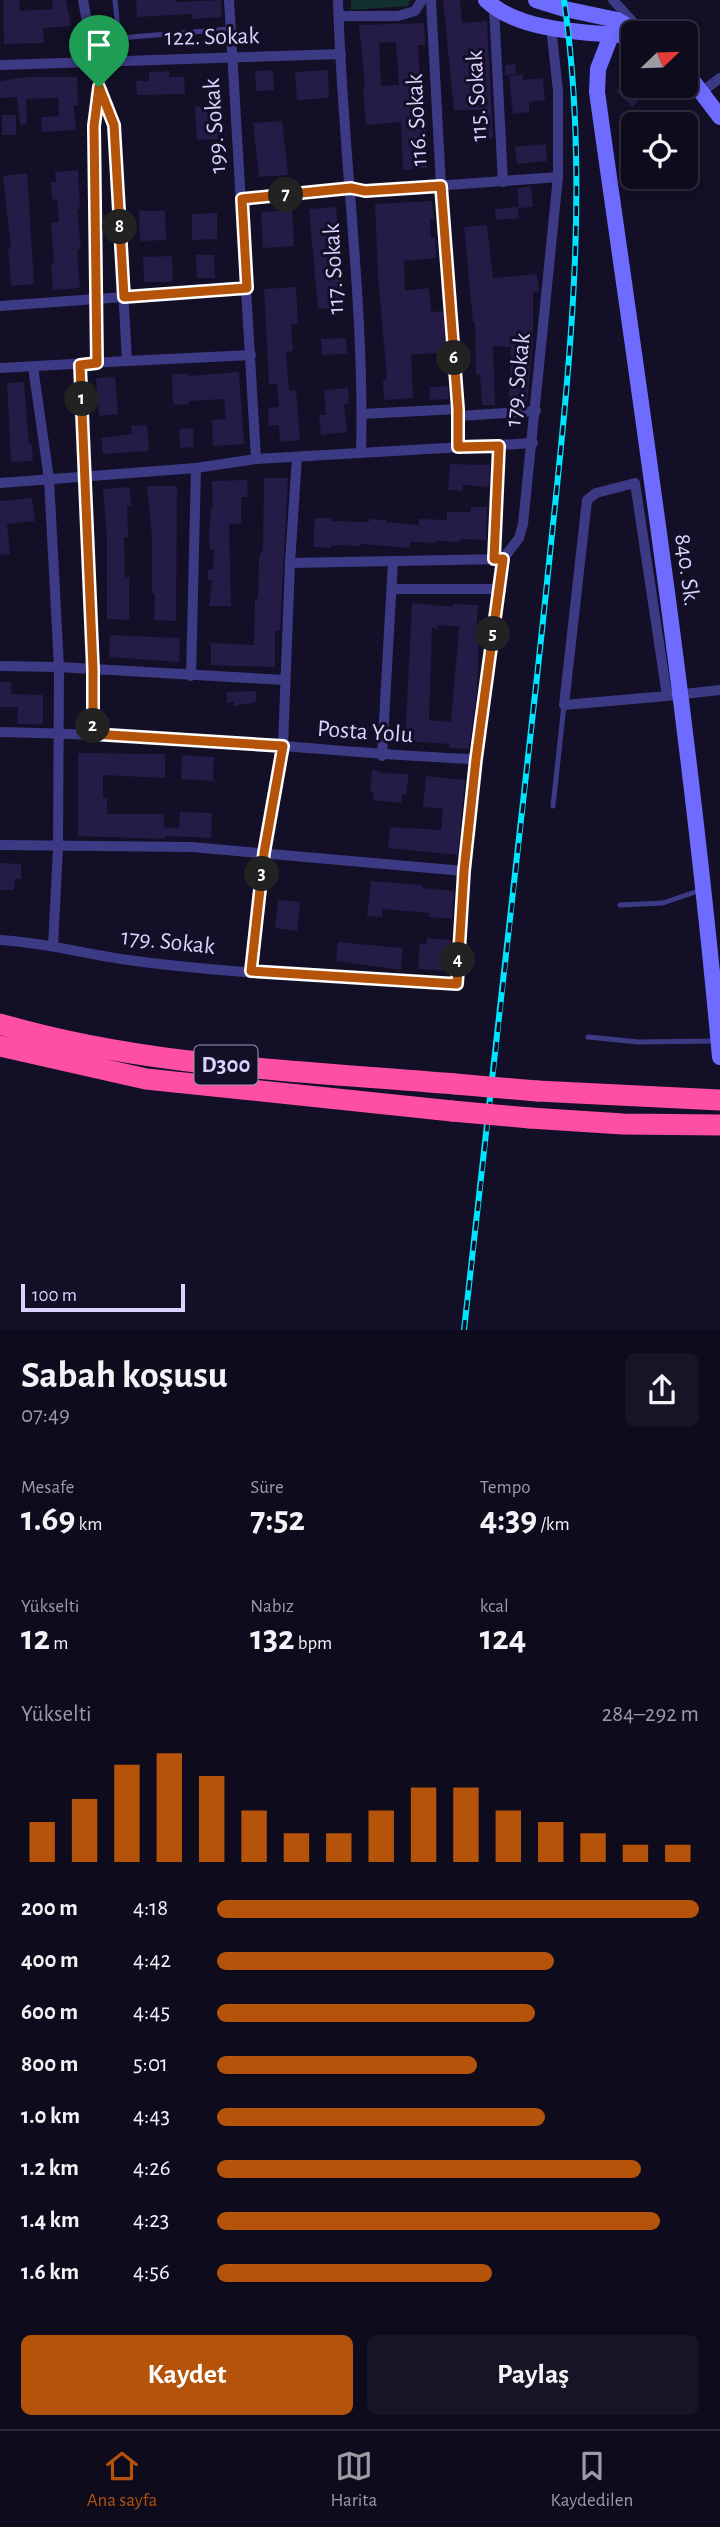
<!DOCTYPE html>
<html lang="tr">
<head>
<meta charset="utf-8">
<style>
	body { margin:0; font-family:"Alegreya Sans",sans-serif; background:#171425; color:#f1f3f6; height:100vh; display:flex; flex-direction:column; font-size:26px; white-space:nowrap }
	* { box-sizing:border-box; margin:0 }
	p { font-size:23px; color:#9b9ba3 }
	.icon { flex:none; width:38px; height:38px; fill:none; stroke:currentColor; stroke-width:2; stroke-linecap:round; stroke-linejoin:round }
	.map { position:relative; height:1330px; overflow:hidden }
	.sheet { display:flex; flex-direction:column; background:#0e0b1c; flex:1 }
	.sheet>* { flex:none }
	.needle { width:46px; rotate:67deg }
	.fabs { position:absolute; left:621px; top:21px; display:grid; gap:14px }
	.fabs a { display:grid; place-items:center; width:77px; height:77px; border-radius:10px; background:#0e0b1c; box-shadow:0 4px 10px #0003,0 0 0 2px #2e2b3b; font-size:35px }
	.scale { position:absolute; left:21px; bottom:18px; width:164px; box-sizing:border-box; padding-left:7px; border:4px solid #d9d4ff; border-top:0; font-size:19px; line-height:24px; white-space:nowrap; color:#d9d4ff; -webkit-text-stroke:5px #130f26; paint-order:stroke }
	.pin { position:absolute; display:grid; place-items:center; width:60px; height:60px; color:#fff; margin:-72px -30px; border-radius:50% 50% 50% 0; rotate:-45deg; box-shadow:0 0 7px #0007 }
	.pin .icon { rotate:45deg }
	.km { position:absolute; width:35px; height:35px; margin:-18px; border-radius:50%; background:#222; color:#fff; font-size:19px; line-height:35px; text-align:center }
	.round { display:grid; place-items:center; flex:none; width:74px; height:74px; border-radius:10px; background:#171425 }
	.head { display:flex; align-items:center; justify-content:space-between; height:119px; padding:0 21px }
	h1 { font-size:38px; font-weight:700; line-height:52px }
	.figures { display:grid; grid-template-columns:repeat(3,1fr); gap:10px; height:119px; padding:7px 21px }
	.figures div { display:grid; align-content:center }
	.figures b { font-size:35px; font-weight:700 }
	.figures small { font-size:19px; font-weight:400 }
	.figures p { font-size:19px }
	.chart { height:196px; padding:14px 21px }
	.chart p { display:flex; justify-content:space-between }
	.chart svg { width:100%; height:126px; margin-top:7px; stroke:#b45309; stroke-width:6 }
	.cta { display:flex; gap:14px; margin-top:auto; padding:14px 21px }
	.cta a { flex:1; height:80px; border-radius:10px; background:#b45309; color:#fff; font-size:28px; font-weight:700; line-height:80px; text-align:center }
	.cta a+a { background:#171425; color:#f1f3f6 }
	ul { padding:0 21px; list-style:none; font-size:23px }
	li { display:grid; grid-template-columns:112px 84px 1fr; align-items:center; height:52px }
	li i { height:18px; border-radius:9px; background:#b45309 }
	.menu { display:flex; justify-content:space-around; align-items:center; height:98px; border-top:2px solid #2e2b3b; background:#0e0b1c; font-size:19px; color:#9b9ba3 }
	.menu a { display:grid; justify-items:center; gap:4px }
	.menu .selected { color:#b45309 }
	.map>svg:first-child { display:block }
</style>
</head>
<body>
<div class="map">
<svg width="720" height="1330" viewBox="0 0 720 1330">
	<rect width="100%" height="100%" fill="#130f26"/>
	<!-- green -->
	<polygon fill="#12302f" points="351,0 410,0 408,6 351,10"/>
	<!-- building -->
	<g fill="#241b47" fill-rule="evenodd">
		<polygon points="3,0 19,0 20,11 53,9 52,0 66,0 71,26 43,28 44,43 4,44"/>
		<polygon points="136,0 176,0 176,2 221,0 222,17 192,19 192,14 137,17"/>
		<polygon points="443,0 460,0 462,23 487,21 493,138 484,139 481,110 454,110"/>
		<path d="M424 23 425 45H418L420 83H424L427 168 403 170 401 122 366 125 363 88 365 87 359 25ZM396 42 399 85 381 86 379 43Z"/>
		<polygon points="81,30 83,45 75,46 74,31"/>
		<polygon points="515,64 516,74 505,75 505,65"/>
		<polygon points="273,70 274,90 256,91 255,71"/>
		<polygon points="328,70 329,98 297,100 295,72"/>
		<polygon points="169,71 169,77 184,77 185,94 137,95 136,81 149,81 149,72"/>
		<polygon points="523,74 523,80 543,78 545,100 529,102 529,112 513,114 509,76"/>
		<polygon points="634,75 634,86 654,86 632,107 616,91"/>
		<polygon points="28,77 77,77 78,105 74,105 76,130 42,132 41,117 59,116 58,98 26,99 27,124 20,125 17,97 0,98 0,81"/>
		<polygon points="216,105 218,139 197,140 195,107"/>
		<rect x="2" y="115" width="14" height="20"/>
		<polygon points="282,121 288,175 259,177 253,123"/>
		<polygon points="546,144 547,161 517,164 515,147"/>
		<polygon points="78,170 80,209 77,209 81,249 77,249 80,288 53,290 51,263 54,263 51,223 59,222 57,199 52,200 51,182 56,182 55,172"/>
		<polygon points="27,173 34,284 11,286 8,248 11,248 3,176"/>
		<polygon points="531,187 533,207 519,208 517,188"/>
		<polygon points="432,201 434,219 430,219 431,238 435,237 436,258 404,261 405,291 429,288 431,312 443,311 446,352 411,355 413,398 384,400 383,380 387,380 378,275 375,204"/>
		<polygon points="336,207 344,307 318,309 309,209"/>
		<polygon points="518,207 519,218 496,220 495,209"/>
		<polygon points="292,210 294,246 263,248 261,212"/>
		<polygon points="139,211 165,211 166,240 140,241"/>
		<polygon points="217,213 217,239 192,240 192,214"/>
		<polygon points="487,225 493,278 537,274 539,291 533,292 533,343 527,402 509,401 511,347 493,346 495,405 482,405 480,374 476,375 475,322 473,322 464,227"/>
		<polygon points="196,255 214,255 215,278 197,278"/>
		<polygon points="172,256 173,282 144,282 143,257"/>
		<polygon points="296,287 298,324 291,325 293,351 286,352 289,391 296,390 300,440 280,442 279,425 269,426 268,408 279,407 277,384 269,384 264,289"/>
		<polygon points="346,338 347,354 322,355 321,339"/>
		<polygon points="239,372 244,444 213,446 212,420 226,419 224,399 189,401 189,404 173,405 172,374 188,374 188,376"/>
		<polygon points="115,377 118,414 99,416 96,378"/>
		<polygon points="24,382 29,445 32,444 33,461 11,462 7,383"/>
		<polygon points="448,386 449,399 430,400 429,387"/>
		<polygon points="348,388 349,403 344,404 347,432 321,435 319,415 326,415 324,390"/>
		<polygon points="147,425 149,451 103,454 101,438 132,434 131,426"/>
		<polygon points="193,428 194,447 180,448 179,429"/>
		<polygon points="450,464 490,465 489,487 463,485 463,491 448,490"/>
		<polygon points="264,478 288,478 280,631 275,631 275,667 211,665 211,643 254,645 255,599 258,599 259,559 261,551 263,551"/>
		<polygon points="247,480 248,497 241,497 241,524 229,524 231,606 209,606 212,580 208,580 208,570 213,570 214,550 210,550 209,533 211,507 213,507 212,481"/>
		<polygon points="147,486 177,486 176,621 154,620 155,593 152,593 152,537"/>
		<polygon points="130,487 131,506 127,506 128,537 124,537 125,577 129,577 129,620 107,619 107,538 103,489"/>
		<polygon points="32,498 35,521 7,524 10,554 0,555 0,501"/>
		<polygon points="471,507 487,507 486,540 460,539 459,542 437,541 437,543 410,542 409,548 360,544 360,546 331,545 331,548 313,547 315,518 332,518 332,521 369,522 369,519 386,520 386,522 419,525 419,519 447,520 447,512 471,512"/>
		<path d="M412 603 453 607V604L478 605 476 638H479L477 693 469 749 449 748V744L405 741ZM438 625 459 627 451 722 429 720 432 628 438 629Z"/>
		<polygon points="110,635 180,638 179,662 109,657"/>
		<polygon points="0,682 11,682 11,694 43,695 43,724 17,724 18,707 0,707"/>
		<polygon points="256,691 256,702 234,706 234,702 227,703 227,692"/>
		<polygon points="78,753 165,754 165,778 103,775 103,798 107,798 107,814 164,814 164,827 179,828 180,812 212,813 211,838 166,836 165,839 78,836"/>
		<polygon points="182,755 214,757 213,781 181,779"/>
		<polygon points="372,770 380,771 380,773 409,774 406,795 402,794 401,803 373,800 374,792 370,792"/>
		<polygon points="426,776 465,780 458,855 388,848 390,827 441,830 443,809 423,807"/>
		<polygon points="0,863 21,864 21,879 15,879 14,890 0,890"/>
		<polygon points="371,881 422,885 422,888 454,891 452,919 429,917 429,913 383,909 382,917 367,916"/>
		<polygon points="278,900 300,902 297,931 275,928"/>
		<polygon points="427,938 451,940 449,971 418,969 420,943 426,944"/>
		<polygon points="338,942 403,948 401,970 336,961"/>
	</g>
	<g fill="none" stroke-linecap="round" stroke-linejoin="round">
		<!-- lane -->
		<g stroke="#3d3a85" stroke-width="5">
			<polyline points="115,0 121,60"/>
			<polyline points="119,38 230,29"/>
			<polyline points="553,806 564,705"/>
			<polyline points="620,905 663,903 701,890"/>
			<polyline points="588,1037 638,1042 715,1041"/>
		</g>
		<!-- street -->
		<g stroke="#3d3a85" stroke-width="10">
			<polyline points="83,0 99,87 94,126 97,363"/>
			<polyline points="229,0 256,459"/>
			<path d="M338 0C342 151 365 301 361 452"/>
			<polyline points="431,0 441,186 458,409 458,447"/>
			<polyline points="613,0 643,33"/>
			<polyline points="494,8 503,182"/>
			<polyline points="339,16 398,16 415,11 422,0"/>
			<polyline points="0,65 341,54"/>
			<polyline points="703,91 720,78"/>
			<polyline points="242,199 351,188 365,191 558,177"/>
			<polyline points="0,306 247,288"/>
			<polyline points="127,361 251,355"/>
			<polyline points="80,365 93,669 93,734"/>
			<polyline points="33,367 49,479 59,667 58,848 53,946"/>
			<polyline points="0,368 127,361 114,125 99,87"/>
			<polyline points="362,414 458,409"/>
			<polyline points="458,416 536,411"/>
			<polyline points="297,457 290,563 503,559"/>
			<polyline points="0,483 196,468 256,459 533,443"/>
			<polyline points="494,559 499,446"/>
			<polyline points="392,589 499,589"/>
			<polyline points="0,666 59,667 284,680"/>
			<polyline points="191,676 196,468"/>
			<polyline points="667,696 635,483 596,493 587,500 564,705 667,696 720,690"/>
			<path d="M0 732C95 734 189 739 283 746 348 751 411 757 476 759"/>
			<polyline points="382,756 393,561"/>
			<polyline points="0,845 192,847 464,871"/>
			<path d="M0 940C41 942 81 953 121 959 232 975 345 977 457 984L464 871 476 759 503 559 519 538 523 524 558 177V91L551 27"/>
			<polyline points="251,971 264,853 283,746 290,563"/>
		</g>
		<!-- secondary -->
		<g stroke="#6f6bff" stroke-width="16">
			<path d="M486 0C519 32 589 33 634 36"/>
			<polyline points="536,0 565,9 617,20 626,25"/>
			<path d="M617 20 598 69 597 92C642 413 691 733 720 1057"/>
			<polyline points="686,72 720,117"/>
		</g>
		<!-- highway -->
		<g stroke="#ff4fa3" stroke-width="21">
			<path d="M0 1024C147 1067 303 1071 455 1084"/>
			<polyline points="0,1046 146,1079 452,1111"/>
			<polyline points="537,1091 720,1100"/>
			<polyline points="530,1118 623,1124 720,1125"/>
		</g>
		<defs>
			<path id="rail" d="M464 1330C492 1088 519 845 545 602 565 403 593 200 564 0"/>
		</defs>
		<!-- rail casing -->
		<use href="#rail" stroke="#00e5ff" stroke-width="6"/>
		<!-- rail -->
		<use href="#rail" stroke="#130f26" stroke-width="3.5" stroke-dasharray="10" stroke-linecap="butt"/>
		<!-- highway-bridge -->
		<g stroke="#ff4fa3" stroke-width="21">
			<polyline points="455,1084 537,1091"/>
			<polyline points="452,1111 530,1118"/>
		</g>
	</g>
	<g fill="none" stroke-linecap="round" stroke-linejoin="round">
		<defs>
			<polygon id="route" points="99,87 114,125 124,297 247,288 242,199 351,188 365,191 441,186 458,409 458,447 499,446 494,559 503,559 476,759 464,871 457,984 251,971 264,853 283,746 93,734 93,669 80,365 97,363 94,126"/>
		</defs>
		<!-- route casing -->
		<use href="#route" stroke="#fff" stroke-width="14"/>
		<!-- route -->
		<use href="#route" stroke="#b45309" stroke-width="9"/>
	</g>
	<g text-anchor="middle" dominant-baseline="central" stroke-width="6" stroke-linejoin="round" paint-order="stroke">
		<!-- shield labels -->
		<rect fill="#130f26" stroke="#9e99be" stroke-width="2" x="194.5" y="1045.5" width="63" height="39" rx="5"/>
		<g font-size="23" font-weight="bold" fill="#d9d4ff">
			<text x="226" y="1065">D300</text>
		</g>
		<!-- street labels -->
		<g font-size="24" fill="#d9d4ff" stroke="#130f26">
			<text transform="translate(212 37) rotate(-1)">122. Sokak</text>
			<text transform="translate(477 96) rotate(-93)">115. Sokak</text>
			<text transform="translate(417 120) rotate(-93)">116. Sokak</text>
			<text transform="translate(215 126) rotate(-94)">199. Sokak</text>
			<text transform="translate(334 269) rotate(-93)">117. Sokak</text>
			<text transform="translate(518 380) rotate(-84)">179. Sokak</text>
			<text transform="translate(687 570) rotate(82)">840. Sk.</text>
			<text transform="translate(365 732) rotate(4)">Posta Yolu</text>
			<text transform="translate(168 942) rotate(6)">179. Sokak</text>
		</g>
	</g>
</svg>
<div class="fabs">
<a><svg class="needle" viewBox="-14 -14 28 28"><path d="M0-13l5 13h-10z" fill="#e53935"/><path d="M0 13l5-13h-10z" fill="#9b9ba3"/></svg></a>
<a><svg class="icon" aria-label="locate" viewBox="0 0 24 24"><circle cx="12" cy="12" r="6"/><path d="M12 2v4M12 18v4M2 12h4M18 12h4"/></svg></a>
</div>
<div class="scale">100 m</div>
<div class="pin" style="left:99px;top:87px;background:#1e9e55"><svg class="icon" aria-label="arrive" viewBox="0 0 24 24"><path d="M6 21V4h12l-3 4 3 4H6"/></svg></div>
<b class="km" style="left:82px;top:399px">1</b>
<b class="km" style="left:93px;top:726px">2</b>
<b class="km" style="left:262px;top:874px">3</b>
<b class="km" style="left:458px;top:960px">4</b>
<b class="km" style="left:493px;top:634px">5</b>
<b class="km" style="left:454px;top:358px">6</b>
<b class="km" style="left:286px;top:195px">7</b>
<b class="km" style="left:120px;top:227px">8</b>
</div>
<section class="sheet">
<div class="head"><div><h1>Sabah koşusu</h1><p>07:49</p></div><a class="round"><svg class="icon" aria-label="share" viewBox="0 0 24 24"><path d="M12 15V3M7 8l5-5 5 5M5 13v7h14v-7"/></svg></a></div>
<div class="figures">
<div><p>Mesafe</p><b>1.69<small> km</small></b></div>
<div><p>Süre</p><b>7:52</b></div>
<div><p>Tempo</p><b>4:39<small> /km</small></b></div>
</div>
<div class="figures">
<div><p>Yükselti</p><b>12<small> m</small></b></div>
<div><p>Nabız</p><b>132<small> bpm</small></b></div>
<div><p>kcal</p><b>124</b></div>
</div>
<div class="chart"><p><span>Yükselti</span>284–292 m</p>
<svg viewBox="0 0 160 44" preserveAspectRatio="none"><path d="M5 44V30M15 44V22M25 44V10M35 44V6M45 44V14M55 44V26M65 44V34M75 44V34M85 44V26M95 44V18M105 44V18M115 44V26M125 44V30M135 44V34M145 44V38M155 44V38"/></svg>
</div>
<ul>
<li><b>200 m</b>4:18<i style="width:100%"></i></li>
<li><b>400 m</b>4:42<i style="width:70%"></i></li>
<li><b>600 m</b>4:45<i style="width:66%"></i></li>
<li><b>800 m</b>5:01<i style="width:54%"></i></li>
<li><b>1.0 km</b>4:43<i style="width:68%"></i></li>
<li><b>1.2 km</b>4:26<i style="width:88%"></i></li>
<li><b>1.4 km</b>4:23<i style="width:92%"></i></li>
<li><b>1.6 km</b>4:56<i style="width:57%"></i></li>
</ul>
<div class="cta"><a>Kaydet</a><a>Paylaş</a></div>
</section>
<nav class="menu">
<a class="selected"><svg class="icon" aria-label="home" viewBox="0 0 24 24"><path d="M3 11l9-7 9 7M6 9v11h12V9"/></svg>Ana sayfa</a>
<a><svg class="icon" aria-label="map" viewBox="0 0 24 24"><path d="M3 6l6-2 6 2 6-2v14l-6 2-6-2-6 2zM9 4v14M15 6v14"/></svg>Harita</a>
<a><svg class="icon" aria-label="saved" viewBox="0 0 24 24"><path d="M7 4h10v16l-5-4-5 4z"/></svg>Kaydedilen</a>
</nav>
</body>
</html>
